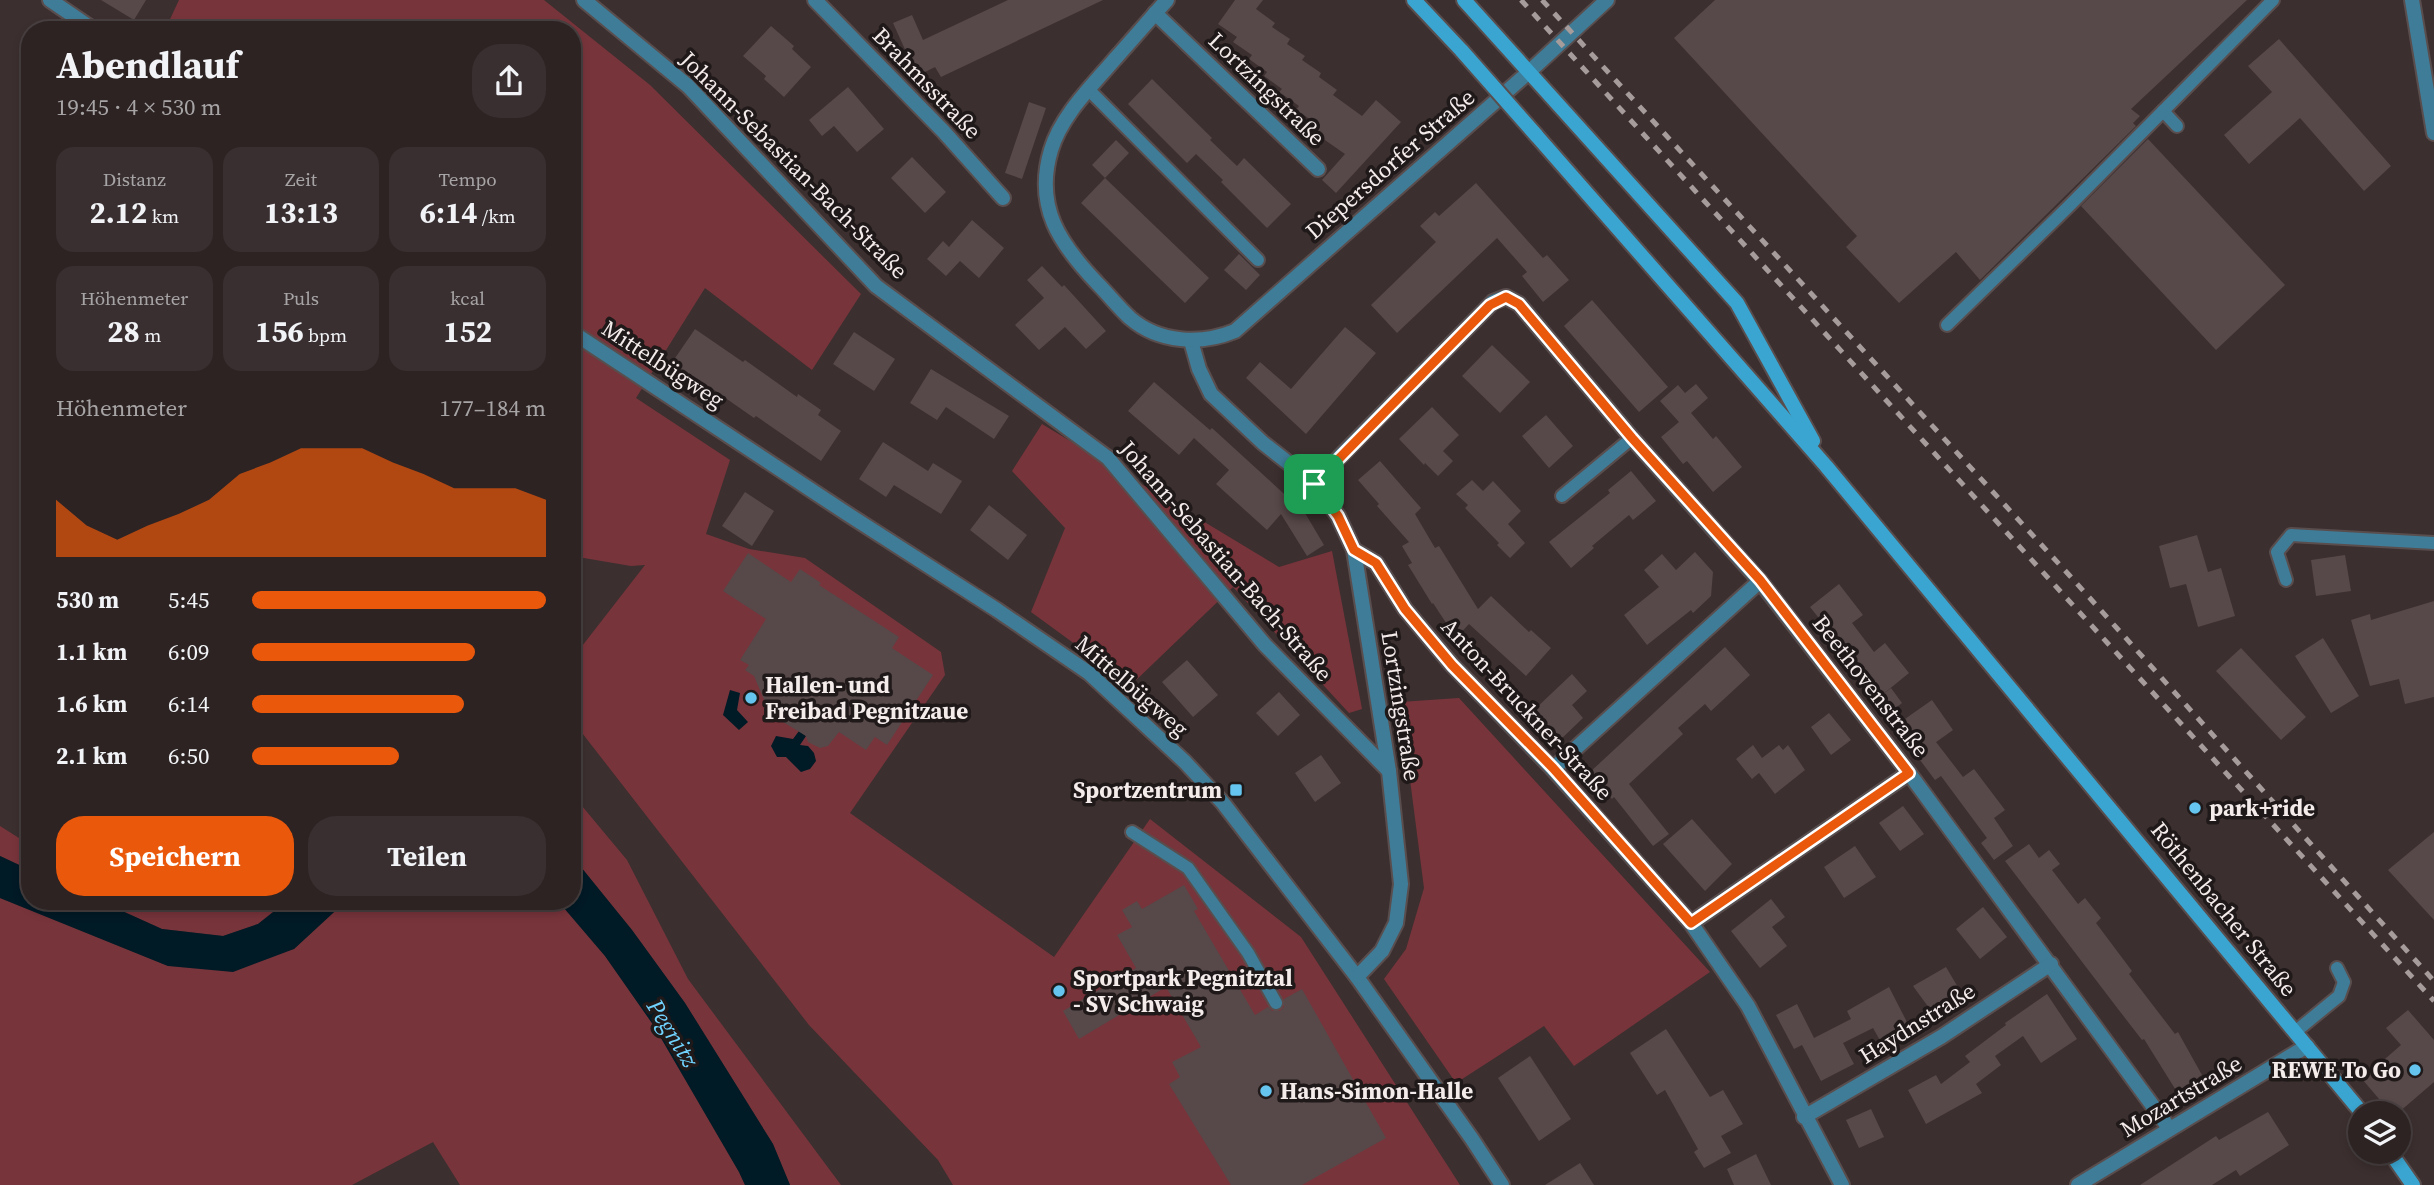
<!DOCTYPE html>
<html lang="de">
<head>
<meta charset="utf-8">
<style>
	body { margin:0; font-family:"Source Serif 4",serif; background:#392f30; color:#f1f3f6; height:100vh; display:flex; flex-direction:column; font-size:26px; white-space:nowrap }
	* { box-sizing:border-box; margin:0 }
	p { font-size:23px; color:#a7a4a6 }
	.icon { flex:none; width:38px; height:38px; fill:none; stroke:currentColor; stroke-width:2; stroke-linecap:round; stroke-linejoin:round }
	.map { position:relative; flex:1; overflow:hidden }
	.side { position:absolute; left:21px; top:21px; width:560px; height:889px; display:flex; flex-direction:column; background:#2d2323; border-radius:28px; box-shadow:0 4px 10px #0003,0 0 0 2px #484041 }
	.side>* { flex:none }
	.fabs { position:absolute; left:2348px; top:1101px; display:grid; gap:14px }
	.fabs a { display:grid; place-items:center; width:63px; height:63px; border-radius:50%; background:#2d2323; box-shadow:0 4px 10px #0003,0 0 0 2px #484041; font-size:35px }
	.pin { position:absolute; display:grid; place-items:center; width:60px; height:60px; color:#fff; margin:-30px; border-radius:14px; box-shadow:0 4px 10px #0006 }
	.round { display:grid; place-items:center; flex:none; width:74px; height:74px; border-radius:28px; background:#392f30 }
	.headline { display:flex; align-items:center; justify-content:space-between; height:119px; padding:0 35px }
	h1 { font-size:38px; font-weight:700; line-height:52px }
	.stats { display:grid; grid-template-columns:repeat(3,1fr); gap:10px; height:119px; padding:7px 35px }
	.stats div { display:grid; align-content:center; border-radius:18px; background:#392f30; text-align:center }
	.stats b { font-size:30px; font-weight:700 }
	.stats small { font-size:19px; font-weight:400 }
	.stats p { font-size:19px }
	.chart { height:196px; padding:14px 35px }
	.chart p { display:flex; justify-content:space-between }
	.chart svg { width:100%; height:126px; margin-top:7px; fill:#ea580c; opacity:.7 }
	.cta { display:flex; gap:14px; margin-top:auto; padding:14px 35px }
	.cta a { flex:1; height:80px; border-radius:28px; background:#ea580c; color:#fff; font-size:28px; font-weight:700; line-height:80px; text-align:center }
	.cta a+a { background:#392f30; color:#f1f3f6 }
	ul { padding:0 35px; list-style:none; font-size:23px }
	li { display:grid; grid-template-columns:112px 84px 1fr; align-items:center; height:52px }
	li i { height:18px; border-radius:9px; background:#ea580c }
	.map>svg:first-child { display:block }
</style>
</head>
<body>
<div class="map">
<svg width="2434" height="1185" viewBox="0 0 2434 1185">
	<rect width="100%" height="100%" fill="#3c2f2f"/>
	<!-- green -->
	<g fill="#78343b">
		<polygon points="179,0 544,0 650,85 861,294 812,370 705,288 636,398 730,460 706,534 749,549 805,558 941,652 945,675 850,813 1054,957 1150,819 1301,937 1460,1185 953,1185 938,1160 809,1025 572,720 572,659 645,565 631,566 572,556 572,30 165,30"/>
		<polygon points="1042,424 1279,567 1332,551 1362,709 1349,713 1233,587 1131,685 1031,612 1065,528 1012,471"/>
		<polygon points="1459,698 1710,972 1574,1066 1544,1026 1456,1083 1384,979 1406,949 1424,888 1400,702"/>
		<polygon points="572,794 627,860 688,979 841,1185 790,1185 773,1144 685,1003 632,930 572,856"/>
		<polygon points="0,826 30,845 30,870 0,856"/>
		<polygon points="0,898 168,966 294,949 346,901 558,901 605,956 654,1026 739,1172 745,1185 460,1185 433,1142 352,1185 0,1185"/>
		<polygon points="100,901 172,901 215,904 223,901 287,901 258,924 223,936 162,929"/>
	</g>
	<!-- water -->
	<g fill="#001a26">
		<polygon points="730,690 740,693 737,710 748,722 739,730 723,715"/>
		<polygon points="799,731 806,736 800,745 808,746 814,753 816,761 810,769 801,772 786,757 777,757 771,746 776,736 793,739"/>
		<polygon points="0,856 30,870 30,901 100,901 162,929 223,936 258,924 287,901 346,901 294,949 233,972 168,966 0,898"/>
		<polygon points="572,856 632,930 685,1003 773,1144 790,1185 745,1185 739,1172 654,1026 605,956 558,901 572,901"/>
	</g>
	<!-- building -->
	<g fill="#574849">
		<polygon points="101,0 146,0 134,20"/>
		<polygon points="1008,0 1103,0 941,77 935,67 917,76 893,23 912,15 923,40"/>
		<polygon points="1235,0 1263,0 1256,9 1275,23 1272,27 1290,39 1287,44 1305,56 1302,60 1321,73 1319,77 1337,90 1333,95 1362,116 1376,100 1401,122 1336,193 1322,180 1345,154 1309,129 1314,122 1296,110 1299,106 1279,92 1282,89 1264,76 1267,72 1249,59 1252,55 1233,42 1237,37 1218,24"/>
		<polygon points="1715,0 2247,0 2131,109 2140,116 2133,123 2136,126 1980,280 1956,252 1899,303 1846,247 1857,236 1674,38"/>
		<polygon points="771,26 794,46 792,49 811,67 784,97 764,79 766,76 743,56"/>
		<polygon points="2279,39 2391,166 2364,191 2300,118 2249,164 2224,135 2272,92 2248,66"/>
		<polygon points="1152,79 1212,138 1210,140 1237,166 1244,158 1291,204 1267,228 1221,182 1223,180 1196,154 1187,163 1128,104"/>
		<polygon points="848,87 884,129 857,152 834,126 822,136 809,120"/>
		<polygon points="1029,102 1046,108 1022,179 1005,173"/>
		<polygon points="2148,139 2285,285 2216,350 2081,206"/>
		<polygon points="1116,140 1129,153 1105,178 1092,165"/>
		<polygon points="912,157 946,192 925,213 891,178"/>
		<polygon points="1105,178 1209,278 1185,303 1081,203"/>
		<polygon points="1476,183 1543,258 1547,255 1569,280 1543,302 1522,276 1527,272 1497,238 1397,333 1371,305 1436,242 1420,226 1435,212 1439,216"/>
		<polygon points="972,220 1004,248 979,278 960,261 946,276 927,259 943,241 949,247"/>
		<polygon points="1239,254 1260,275 1246,290 1224,270"/>
		<polygon points="1042,266 1062,287 1064,285 1106,331 1086,349 1065,327 1039,350 1015,325 1044,298 1027,280"/>
		<polygon points="1592,300 1668,387 1639,412 1564,326"/>
		<polygon points="1345,327 1376,353 1306,434 1246,378 1260,362 1291,389"/>
		<polygon points="695,329 743,362 745,360 797,397 798,394 821,410 818,415 841,431 821,461 756,416 754,418 704,383 702,385 671,364"/>
		<polygon points="854,332 895,359 874,391 833,364"/>
		<polygon points="1492,345 1530,382 1500,413 1462,376"/>
		<polygon points="931,369 1009,416 994,439 946,407 937,420 910,403"/>
		<polygon points="1154,382 1210,430 1212,428 1305,513 1324,545 1307,556 1281,514 1267,530 1216,484 1229,470 1194,438 1179,455 1128,411"/>
		<polygon points="1696,384 1708,398 1691,413 1713,439 1716,436 1742,467 1713,492 1687,461 1683,464 1661,437 1679,422 1660,401 1678,385 1685,393"/>
		<polygon points="1432,407 1459,435 1443,451 1453,461 1438,476 1425,463 1424,465 1399,439"/>
		<polygon points="1546,415 1573,446 1549,468 1522,436"/>
		<polygon points="883,442 928,471 933,463 962,481 941,514 894,485 886,497 859,479"/>
		<polygon points="1380,461 1421,508 1415,514 1435,548 1439,546 1478,609 1491,596 1529,632 1531,630 1551,648 1526,676 1469,624 1456,638 1433,603 1432,604 1408,565 1412,563 1402,546 1409,542 1377,506 1379,504 1358,480"/>
		<polygon points="1631,471 1656,501 1633,520 1629,515 1592,546 1594,548 1571,568 1549,542 1610,493 1608,490"/>
		<polygon points="1472,480 1483,491 1493,481 1521,511 1508,524 1525,543 1510,558 1497,545 1499,543 1465,508 1468,505 1456,494"/>
		<polygon points="745,492 774,511 752,546 722,526"/>
		<polygon points="989,505 1027,535 1008,560 970,530"/>
		<polygon points="2197,535 2208,572 2221,568 2235,616 2198,627 2186,584 2170,588 2159,546"/>
		<polygon points="1695,552 1713,572 1711,596 1693,613 1691,610 1647,645 1624,615 1659,587 1644,570 1662,554 1676,570"/>
		<polygon points="748,553 791,582 800,569 821,583 819,585 899,637 892,648 933,675 887,745 875,737 866,750 839,732 828,746 820,748 808,742 806,736 770,714 754,676 745,670 749,665 740,660 766,619 723,591"/>
		<polygon points="2345,555 2351,591 2316,596 2311,560"/>
		<polygon points="1839,584 1863,615 1852,623 1874,652 1885,643 1909,673 1882,695 1847,651 1840,657 1828,642 1834,637 1810,607"/>
		<polygon points="2434,601 2434,697 2405,704 2399,679 2370,686 2351,620 2370,614 2371,620"/>
		<polygon points="2323,638 2359,696 2331,713 2295,656"/>
		<polygon points="1725,647 1750,675 1711,711 1705,704 1678,728 1683,734 1629,784 1669,834 1653,846 1614,797 1612,799 1589,773"/>
		<polygon points="2241,648 2306,717 2281,740 2216,671"/>
		<polygon points="1187,660 1218,695 1193,717 1162,682"/>
		<polygon points="1572,674 1587,691 1572,705 1583,718 1559,741 1533,711"/>
		<polygon points="1891,688 1902,703 1886,716 1874,701"/>
		<polygon points="1279,692 1300,715 1278,736 1256,713"/>
		<polygon points="1932,700 1953,730 1932,745 1936,742 1963,777 1974,769 2005,810 1994,818 2013,846 1994,860 1981,843 1987,838 1941,776 1935,780 1917,756 1924,751 1902,721"/>
		<polygon points="1829,713 1851,740 1831,755 1811,727"/>
		<polygon points="1753,745 1762,758 1779,745 1783,750 1788,745 1805,770 1775,794 1759,773 1752,779 1736,759"/>
		<polygon points="1321,755 1341,783 1315,802 1295,773"/>
		<polygon points="1903,806 1924,834 1900,851 1879,823"/>
		<polygon points="1692,819 1732,864 1705,891 1663,844"/>
		<polygon points="2434,832 2434,920 2388,870"/>
		<polygon points="2029,844 2039,858 2049,850 2060,864 2052,870 2078,904 2085,898 2101,918 2096,923 2132,971 2129,974 2175,1034 2178,1032 2202,1075 2177,1092 2144,1039 2142,1040 2118,1009 2005,861"/>
		<polygon points="1855,846 1876,877 1844,898 1824,867"/>
		<polygon points="1184,885 1198,909 1194,911 1255,1015 1268,1007 1272,1011 1280,1011 1284,1007 1284,999 1302,989 1386,1138 1302,1185 1231,1185 1169,1084 1180,1077 1172,1062 1201,1047 1166,987 1079,1039 1063,1011 1136,968 1117,935 1132,927 1122,910 1137,901 1142,909"/>
		<polygon points="1771,899 1785,917 1772,927 1787,946 1760,968 1731,931"/>
		<polygon points="1983,907 2007,937 1980,959 1956,929"/>
		<polygon points="1946,967 1962,994 1932,1012 1913,986"/>
		<polygon points="1889,987 1910,1028 1882,1044 1873,1028 1843,1043 1854,1064 1821,1081 1802,1045 1794,1049 1776,1015 1797,1004 1814,1038 1851,1019 1847,1011"/>
		<polygon points="2047,994 2077,1039 2041,1063 2023,1036 1995,1056 2001,1065 1976,1084 1982,1093 1926,1124 1908,1090 1936,1075 1941,1084 1970,1062 1965,1056 2006,1025 2005,1023"/>
		<polygon points="2408,1010 2434,1040 2434,1082 2398,1113 2391,1113 2362,1079 2401,1045 2386,1028"/>
		<polygon points="1666,1029 1710,1097 1723,1090 1743,1124 1721,1136 1731,1153 1704,1168 1694,1152 1698,1149 1665,1090 1657,1095 1630,1053"/>
		<polygon points="1530,1056 1571,1119 1539,1141 1498,1078"/>
		<polygon points="1871,1109 1884,1137 1859,1148 1846,1120"/>
		<polygon points="2268,1112 2289,1145 2240,1176 2236,1170 2212,1185 2140,1185 2216,1136 2219,1140"/>
		<polygon points="1756,1154 1771,1185 1734,1185 1727,1169"/>
		<polygon points="1580,1163 1594,1185 1545,1185"/>
	</g>
	<g fill="none" stroke-linecap="round" stroke-linejoin="round">
		<defs>
			<g id="service">
				<polyline points="1088,89 1258,260"/>
				<polyline points="2163,111 2177,126"/>
				<polyline points="1947,325 2069,206 2273,0"/>
				<polyline points="1562,496 1632,438"/>
				<polyline points="2286,580 2277,552 2291,535 2434,543"/>
				<polyline points="1132,832 1188,868 1248,953 1276,1003"/>
				<polyline points="2295,1032 2339,996 2344,982 2337,968"/>
			</g>
			<g id="minor">
				<polyline points="50,0 94,30"/>
				<polyline points="584,0 688,86 876,286 1108,458 1265,645 1389,771"/>
				<polyline points="815,0 944,132 1003,198"/>
				<polyline points="2412,0 2434,133"/>
				<polyline points="1155,13 1318,169"/>
				<polyline points="572,332 849,515 997,610 1089,673 1185,762 1223,803 1357,977 1472,1139 1502,1185"/>
				<polyline points="1191,341 1199,369 1211,394 1263,443 1314,483 1338,516 1354,550 1389,771 1401,884 1396,923 1382,951 1357,977"/>
				<polyline points="1314,483 1493,302 1506,297 1519,304 1632,438 1760,581 1909,773 2169,1128"/>
				<polyline points="1354,550 1376,563 1405,609 1452,665 1553,769 1691,923 1748,1006 1842,1185"/>
				<polyline points="1553,769 1760,581"/>
				<polyline points="1691,923 1909,773"/>
				<polyline points="1804,1117 1941,1037 2051,964"/>
				<polyline points="2078,1185 2307,1046"/>
			</g>
			<path id="tertiary" d="M1167 0C1149 20 1132 40 1114 60 1091 87 1061 116 1051 150 1034 207 1060 244 1097 283 1108 294 1118 307 1130 318 1159 343 1201 345 1235 331L1530 71 1607 0"/>
			<g id="secondary">
				<polyline points="1414,0 1462,51"/>
				<polyline points="1464,0 1737,303 1813,441"/>
				<polyline points="1536,135 1826,466 2362,1113"/>
				<polyline points="2390,1152 2413,1185"/>
			</g>
		</defs>
		<!-- service casing -->
		<use href="#service" stroke="#594d4d" stroke-width="16"/>
		<!-- minor casing -->
		<use href="#minor" stroke="#594d4d" stroke-width="18"/>
		<!-- tertiary casing -->
		<use href="#tertiary" stroke="#594d4d" stroke-width="18"/>
		<!-- secondary casing -->
		<use href="#secondary" stroke="#594d4d" stroke-width="18"/>
		<!-- service -->
		<use href="#service" stroke="#3f7c97" stroke-width="12"/>
		<!-- minor -->
		<use href="#minor" stroke="#3f7c97" stroke-width="14"/>
		<!-- tertiary -->
		<use href="#tertiary" stroke="#3f7c97" stroke-width="14"/>
		<!-- secondary -->
		<use href="#secondary" stroke="#3aa5d0" stroke-width="14"/>
		<!-- rail -->
		<g stroke="#a69c9c" stroke-width="5" stroke-dasharray="9 9" stroke-linecap="butt">
			<polyline points="1521,0 2434,1001"/>
			<polyline points="1542,0 2070,576 2434,981"/>
		</g>
		<defs>
			<polyline id="secondary-bridge" points="1462,51 1536,135"/>
		</defs>
		<!-- secondary-bridge casing -->
		<use href="#secondary-bridge" stroke="#594d4d" stroke-width="18" stroke-linecap="butt"/>
		<!-- secondary-bridge -->
		<use href="#secondary-bridge" stroke="#3aa5d0" stroke-width="14"/>
	</g>
	<g fill="none" stroke-linecap="round" stroke-linejoin="round">
		<defs>
			<polygon id="route" points="1506,297 1519,304 1632,438 1760,580 1909,773 1691,923 1553,768 1452,665 1405,609 1376,563 1354,550 1338,516 1314,484 1490,305"/>
		</defs>
		<!-- route casing -->
		<use href="#route" stroke="#fff" stroke-width="14"/>
		<!-- route -->
		<use href="#route" stroke="#ea580c" stroke-width="9"/>
	</g>
	<!-- markers -->
	<g fill="#65c5ef" stroke="#1f1919" stroke-width="2.5">
		<circle cx="751" cy="698" r="7"/>
		<rect x="1229" y="783" width="14" height="14" rx="3.5"/>
		<circle cx="2195" cy="808" r="7"/>
		<circle cx="1059" cy="991" r="7"/>
		<circle cx="2415" cy="1070" r="7"/>
		<circle cx="1266" cy="1091" r="7"/>
	</g>
	<g text-anchor="middle" dominant-baseline="central" stroke-width="7" stroke-linejoin="round" paint-order="stroke">
		<!-- street labels -->
		<g font-size="23" fill="#f4ebeb" stroke="#1f1919">
			<text transform="translate(927 83) rotate(46)">Brahmsstraße</text>
			<text transform="translate(1267 89) rotate(44)">Lortzingstraße</text>
			<text transform="translate(1390 164) rotate(-41)">Diepersdorfer Straße</text>
			<text transform="translate(794 165) rotate(45)">Johann-Sebastian-Bach-Straße</text>
			<text transform="translate(663 364) rotate(33)">Mittelbügweg</text>
			<text transform="translate(1226 561) rotate(49)">Johann-Sebastian-Bach-Straße</text>
			<text transform="translate(1132 686) rotate(41)">Mittelbügweg</text>
			<text transform="translate(1871 686) rotate(52)">Beethovenstraße</text>
			<text transform="translate(1401 706) rotate(81)">Lortzingstraße</text>
			<text transform="translate(1527 709) rotate(47)">Anton-Bruckner-Straße</text>
			<text transform="translate(2224 909) rotate(51)">Röthenbacher Straße</text>
			<text transform="translate(1917 1023) rotate(-32)">Haydnstraße</text>
			<text transform="translate(2181 1096) rotate(-31)">Mozartstraße</text>
		</g>
		<!-- poi labels -->
		<g font-size="23" font-weight="bold" fill="#f4ebeb" stroke="#1f1919" text-anchor="start">
			<text x="765" y="685">Hallen- und<tspan x="765" dy="26">Freibad Pegnitzaue</tspan></text>
			<text x="1222" y="790" text-anchor="end">Sportzentrum</text>
			<text x="2209" y="808">park+ride</text>
			<text x="1073" y="978">Sportpark Pegnitztal<tspan x="1073" dy="26">- SV Schwaig</tspan></text>
			<text x="2401" y="1070" text-anchor="end">REWE To Go</text>
			<text x="1280" y="1091">Hans-Simon-Halle</text>
		</g>
		<!-- water labels -->
		<g font-size="24" font-style="italic" fill="#70d2fd" stroke="#1f1919">
			<text transform="translate(673 1033) rotate(58)">Pegnitz</text>
		</g>
	</g>
</svg>
<div class="fabs">
<a><svg class="icon" aria-label="layers" viewBox="0 0 24 24"><path d="M12 4l9 5-9 5-9-5zM3 14l9 5 9-5"/></svg></a>
</div>
<div class="pin" style="left:1314px;top:484px;background:#1e9e55"><svg class="icon" aria-label="arrive" viewBox="0 0 24 24"><path d="M6 21V4h12l-3 4 3 4H6"/></svg></div>
<section class="side">
<div class="headline"><div><h1>Abendlauf</h1><p>19:45 · 4 × 530 m</p></div><a class="round"><svg class="icon" aria-label="share" viewBox="0 0 24 24"><path d="M12 15V3M7 8l5-5 5 5M5 13v7h14v-7"/></svg></a></div>
<div class="stats">
<div><p>Distanz</p><b>2.12<small> km</small></b></div>
<div><p>Zeit</p><b>13:13</b></div>
<div><p>Tempo</p><b>6:14<small> /km</small></b></div>
</div>
<div class="stats">
<div><p>Höhenmeter</p><b>28<small> m</small></b></div>
<div><p>Puls</p><b>156<small> bpm</small></b></div>
<div><p>kcal</p><b>152</b></div>
</div>
<div class="chart"><p><span>Höhenmeter</span>177–184 m</p>
<svg viewBox="0 0 160 44" preserveAspectRatio="none"><path d="M0 44V24L10 33L20 38L30 33L40 29L50 24L60 15L70 11L80 6L90 6L100 6L110 11L120 15L130 20L140 20L150 20L160 24V44z"/></svg>
</div>
<ul>
<li><b>530 m</b>5:45<i style="width:100%"></i></li>
<li><b>1.1 km</b>6:09<i style="width:76%"></i></li>
<li><b>1.6 km</b>6:14<i style="width:72%"></i></li>
<li><b>2.1 km</b>6:50<i style="width:50%"></i></li>
</ul>
<div class="cta"><a>Speichern</a><a>Teilen</a></div>
</section>
</div>
</body>
</html>
